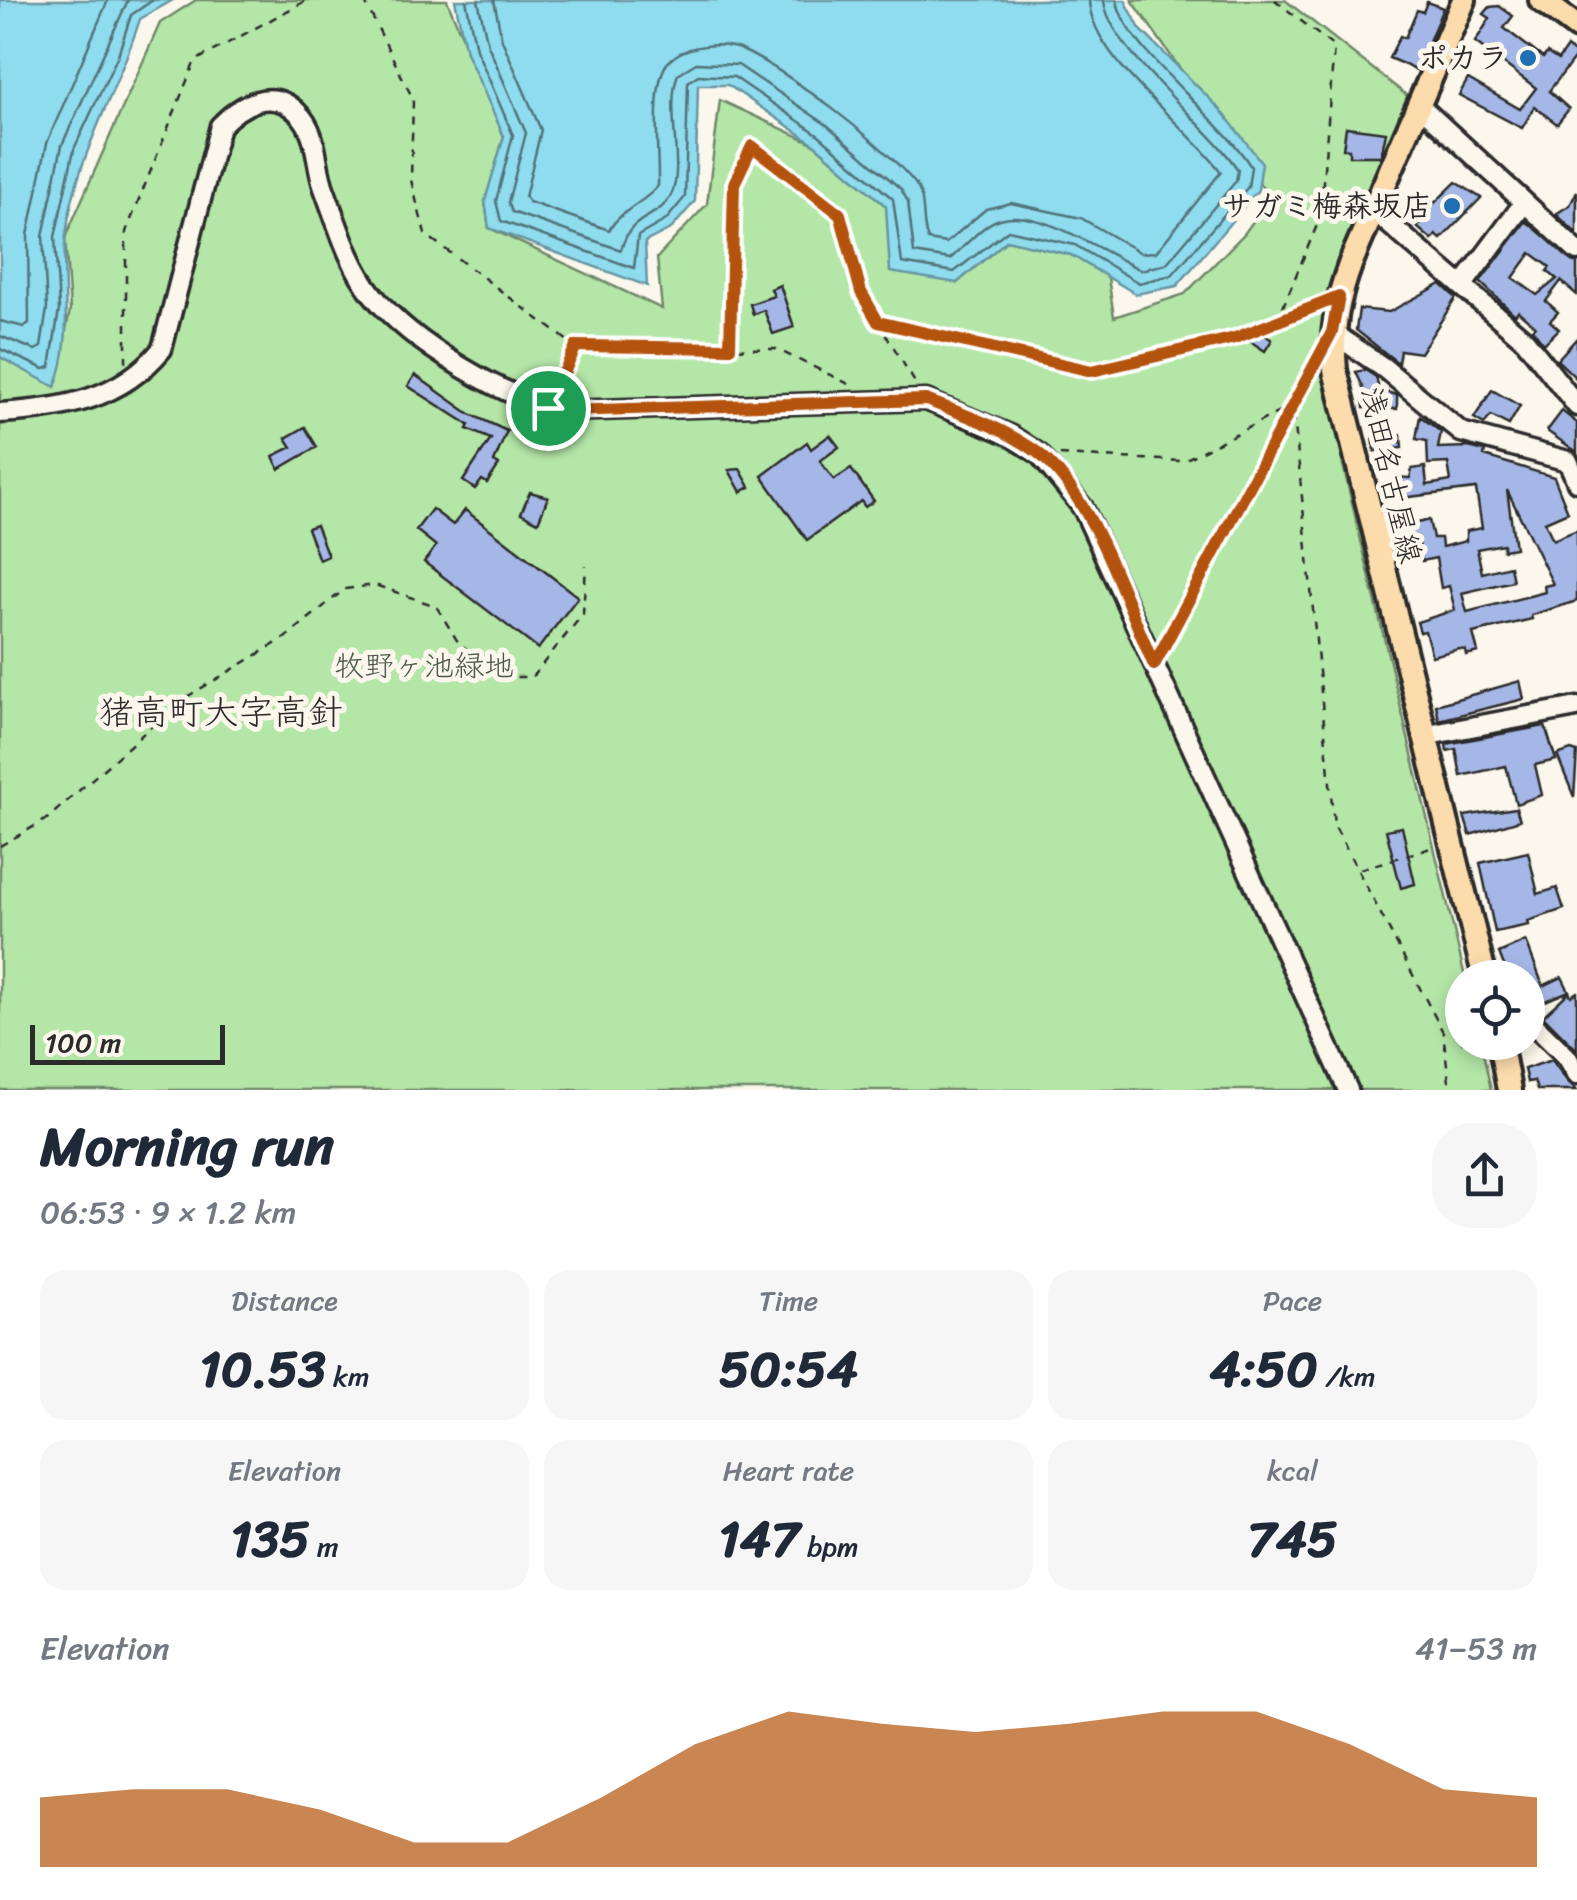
<!DOCTYPE html>
<html lang="en">
<head>
<meta charset="utf-8">
<style>
	body { margin:0; font-family:Sriracha,"Klee One",sans-serif; background:#f6f6f7; color:#1f2937; height:100vh; display:flex; flex-direction:column; font-size:38px; white-space:nowrap }
	* { box-sizing:border-box; margin:0 }
	p { font-size:32px; color:#747a83 }
	.icon { flex:none; width:55px; height:55px; fill:none; stroke:currentColor; stroke-width:2; stroke-linecap:round; stroke-linejoin:round }
	.map { position:relative; height:1090px; overflow:hidden }
	.panel { display:flex; flex-direction:column; background:#fff; flex:1 }
	.panel>* { flex:none }
	.tools { position:absolute; left:1445px; top:960px; display:grid; gap:20px }
	.tools a { display:grid; place-items:center; width:100px; height:100px; border-radius:50%; background:#fff; box-shadow:0 5px 15px #0003; font-size:50px }
	.scale { position:absolute; left:30px; bottom:25px; width:195px; box-sizing:border-box; padding-left:10px; border:5px solid #2b2b2b; border-top:0; font-size:28px; line-height:35px; white-space:nowrap; color:#2b2b2b; -webkit-text-stroke:8px #fbf7ec; paint-order:stroke }
	.pin { position:absolute; display:grid; place-items:center; width:85px; height:85px; color:#fff; margin:-42px; border:5px solid #fff; border-radius:50%; box-shadow:0 2px 10px #0007 }
	.round { display:grid; place-items:center; flex:none; width:105px; height:105px; border-radius:40px; background:#f6f6f7 }
	.overview { display:flex; align-items:center; justify-content:space-between; height:170px; padding:0 40px }
	h1 { font-size:55px; font-weight:700; line-height:75px }
	.figures { display:grid; grid-template-columns:repeat(3,1fr); gap:15px; height:170px; padding:10px 40px }
	.figures div { display:grid; align-content:center; border-radius:25px; background:#f6f6f7; text-align:center }
	.figures b { font-size:50px; font-weight:700 }
	.figures small { font-size:28px; font-weight:400 }
	.figures p { font-size:28px }
	.chart { height:280px; padding:20px 40px }
	.chart p { display:flex; justify-content:space-between }
	.chart svg { width:100%; height:180px; margin-top:10px; fill:#b45309; opacity:.7 }
	.map>svg:first-child { display:block }
</style>
</head>
<body>
<div class="map">
<svg width="1577" height="1090" viewBox="0 0 1577 1090">
	<rect width="100%" height="100%" fill="#fbf7ec"/>
	<filter id="ink" filterUnits="userSpaceOnUse"><feTurbulence type="fractalNoise" baseFrequency=".01" numOctaves="2"/><feDisplacementMap in="SourceGraphic" scale="20" xChannelSelector="R" yChannelSelector="G"/><feConvolveMatrix kernelMatrix="1 2 1 2 8 2 1 2 1" color-interpolation-filters="sRGB"/></filter>
	<g filter="url(#ink)">
		<!-- green -->
		<polygon fill="#b4e6a7" stroke="#708869" stroke-width="2.5" points="196,0 447,0 504,137 485,201 489,228 662,309 657,258 707,204 720,100 813,143 886,206 957,283 1007,240 1071,255 1108,277 1114,317 1185,294 1244,234 1270,198 1132,0 1285,0 1419,105 1332,333 1342,461 1465,977 1462,1042 1481,1043 1491,1090 0,1090 0,357 55,386 70,310 65,238 160,23"/>
		<!-- water -->
		<g fill="#8fdcef" stroke="#6795a1" stroke-width="2.5">
			<path d="M0 0H173L140 19C117 93 75 157 66 235 59 287 76 333 55 387L0 357Z"/>
			<polygon points="455,0 1125,0 1140,29 1221,110 1262,163 1258,190 1177,286 1136,294 1071,255 1007,240 957,283 890,272 886,206 813,143 728,85 698,85 695,201 672,228 645,242 647,286 489,228 485,201 504,136 466,52"/>
		</g>
		<g fill="none" stroke-linecap="round" stroke-linejoin="round">
			<!-- shore -->
			<g stroke="#537279" stroke-width="2.5">
				<path d="M466 0 476 49 513 135 496 201 501 221 634 268 638 236 666 220 685 197 688 82 698 75 734 77 819 135 893 199 902 263 954 272 1008 230 1075 245 1139 283 1172 275 1248 187 1251 167C1223 120 1122 45 1117 0"/>
				<path d="M478 0 488 45 526 133 508 202 512 212 621 250C632 210 659 222 672 193 684 166 665 106 678 74L696 63 738 65 827 125 901 189 908 202 914 253 950 259C965 247 982 224 1000 219 1040 207 1108 255 1141 270L1166 264 1236 181 1238 170C1209 125 1107 47 1104 0"/>
				<path d="M494 0 502 40 541 130 525 197 529 202 609 230C622 209 643 204 658 186 659 157 651 88 666 65 681 44 722 41 744 51 790 73 882 143 914 182 928 199 920 222 928 240L946 243 986 209 1011 203 1081 218 1141 253 1156 252 1221 172C1187 124 1091 59 1089 0"/>
				<polyline points="0,321 24,327 29,323 28,235 47,143 108,0"/>
				<polyline points="0,336 35,350 41,347 47,309 43,236 62,145 128,0"/>
				<polyline points="0,349 44,369 50,367 59,310 55,237 74,149 118,55 131,15 153,0"/>
			</g>
		</g>
		<!-- building -->
		<g fill="#a5b7e6" stroke="#2b2b2b" stroke-width="2.5" fill-rule="evenodd">
			<polygon points="1427,2 1443,8 1417,70 1389,58 1400,36 1405,38 1417,10 1423,12"/>
			<polygon points="1499,6 1513,16 1504,28 1543,58 1547,53 1558,60 1567,47 1577,55 1549,91 1569,109 1557,124 1535,107 1522,128 1459,95 1468,79 1520,109 1536,88 1475,42 1490,18 1484,14 1490,7"/>
			<polygon points="1346,127 1386,132 1381,156 1349,156 1349,149 1343,149"/>
			<polygon points="1456,182 1481,198 1441,239 1436,235 1432,240 1417,227 1426,216 1423,214"/>
			<polygon points="1577,191 1577,234 1556,214 1570,205"/>
			<path d="M1526 221 1577 263V295L1561 281 1546 301 1558 312 1550 321 1559 329 1544 344 1532 329 1535 326 1518 311 1515 315 1480 282ZM1531 253 1550 267 1547 271 1557 279 1537 295 1513 278Z"/>
			<polygon points="1441,284 1456,298 1420,353 1400,350 1398,363 1356,330 1359,309 1389,312"/>
			<polygon points="780,285 794,327 773,334 764,310 753,314 750,304 774,296 771,289"/>
			<polygon points="1258,330 1272,340 1265,351 1250,341"/>
			<polygon points="1577,338 1577,379 1557,360"/>
			<polygon points="1365,370 1376,377 1379,390 1397,395 1397,409 1364,408 1363,387 1356,372"/>
			<polygon points="415,375 470,414 507,431 494,462 499,465 487,483 482,480 475,489 463,481 491,439 467,429 469,425 408,386"/>
			<polygon points="1492,390 1520,406 1509,425 1491,416 1484,424 1474,418"/>
			<polygon points="1562,411 1577,423 1577,452 1547,431"/>
			<path d="M1420 416 1441 432 1438 448 1468 447 1485 451 1484 456 1554 477 1568 512 1545 522 1553 540 1577 530V601L1531 615 1532 619 1473 633 1478 652 1466 655 1465 650 1459 649 1432 656 1425 631 1420 632 1417 622 1455 610 1449 586 1441 588 1436 558 1422 561 1418 537 1400 540 1398 528 1429 520 1433 538H1441L1442 547 1466 541V531L1482 528 1476 489 1392 499 1394 477 1410 478 1412 469 1425 467 1427 485 1451 481 1448 463 1428 464 1427 441 1416 439ZM1507 490 1553 584 1544 586 1545 592 1467 612 1462 593 1513 581 1510 566 1482 573 1477 549 1503 544V550L1515 548Z"/>
			<polygon points="305,427 317,447 279,469 273,456 292,447 286,438"/>
			<polygon points="830,435 839,447 820,461 834,480 851,469 874,501 865,507 861,501 807,540 762,476 807,442 811,449"/>
			<polygon points="1401,435 1402,448 1375,451 1373,437"/>
			<polygon points="740,469 750,487 741,492 729,470"/>
			<polygon points="530,492 548,497 538,522 521,513"/>
			<polygon points="432,509 453,525 465,510 578,597 538,649 424,562 436,546 416,530"/>
			<polygon points="316,525 328,556 319,560 307,528"/>
			<polygon points="1520,681 1524,699 1439,720 1436,705"/>
			<polygon points="1545,726 1556,760 1535,765 1542,795 1516,804 1506,766 1461,776 1456,749 1447,751 1446,744"/>
			<polygon points="1571,750 1577,752 1574,797 1557,755"/>
			<polygon points="1516,808 1520,820 1470,835 1464,816"/>
			<polygon points="1402,827 1415,884 1401,888 1386,830"/>
			<polygon points="1528,852 1538,894 1557,888 1564,909 1528,921 1529,925 1495,932 1480,863"/>
			<polygon points="1526,941 1543,986 1562,977 1569,991 1531,1007 1528,978 1509,978 1499,953"/>
			<polygon points="1569,992 1571,996 1577,992 1577,1050 1543,1016"/>
			<polygon points="1552,1060 1567,1081 1577,1090 1537,1090 1534,1081 1527,1082 1524,1069"/>
		</g>
		<g fill="none" stroke-linecap="round" stroke-linejoin="round">
			<defs>
				<g id="minor">
					<polyline points="1419,105 1577,251"/>
					<polyline points="1375,212 1525,340 1577,406"/>
					<polyline points="1462,286 1524,203"/>
					<polyline points="1332,332 1384,368 1461,432 1568,461 1577,482"/>
					<path d="M0 413C63 409 120 400 162 349L220 126C241 104 272 86 298 113 319 133 315 167 325 191 338 226 349 265 373 295 411 343 506 400 566 411L926 400 1010 435 1039 454 1083 508 1348 1090"/>
					<polyline points="1423,736 1577,707"/>
					<polyline points="1528,1019 1567,1057 1577,1074"/>
				</g>
				<g id="major">
					<path d="M1464 0 1351 262C1337 300 1331 329 1335 370L1485 978"/>
					<polyline points="1541,0 1577,27"/>
					<polyline points="1500,1042 1509,1090"/>
				</g>
			</defs>
			<!-- minor casing -->
			<use href="#minor" stroke="#2b2b2b" stroke-width="25"/>
			<!-- major casing -->
			<use href="#major" stroke="#2b2b2b" stroke-width="30"/>
			<!-- path -->
			<g stroke="#2b2b2b" stroke-width="2.5" stroke-dasharray="8 8" stroke-linecap="butt">
				<polyline points="364,0 413,99 411,180 425,234 576,347 556,391"/>
				<polyline points="1275,0 1334,47 1320,218 1277,321"/>
				<polyline points="880,322 1092,371 1235,338 1321,304"/>
				<polyline points="577,347 776,349 851,385"/>
				<polyline points="729,349 734,183 752,146 841,214 861,293 917,386"/>
				<polyline points="126,363 126,232 195,61 307,0"/>
				<polyline points="1060,455 1182,461 1293,405 1334,825 1443,1032 1450,1090"/>
				<polyline points="1163,649 1317,360"/>
				<polyline points="0,846 47,819 180,701 285,638 345,589 375,585 436,606 458,642 500,677 532,677 583,614 586,566"/>
				<polyline points="1360,869 1434,847"/>
			</g>
			<!-- minor -->
			<use href="#minor" stroke="#fbf7ec" stroke-width="18"/>
			<!-- major -->
			<use href="#major" stroke="#fcdcac" stroke-width="22"/>
		</g>
	</g>
	<g fill="none" stroke-linecap="round" stroke-linejoin="round" filter="url(#ink)">
		<defs>
			<path id="route" d="M752 146 840 214 861 292 878 322 1092 371 1235 338 1339 297 1332 332 1154 665C1125 601 1093 495 1037 452 1004 428 963 414 926 400L566 411 548 408 576 346 730 348 734 184Z"/>
		</defs>
		<!-- route casing -->
		<use href="#route" stroke="#fff" stroke-width="20"/>
		<!-- route -->
		<use href="#route" stroke="#b45309" stroke-width="12"/>
	</g>
	<!-- markers -->
	<g fill="#1f6fb2" stroke="#fbf7ec" stroke-width="4">
		<circle cx="1528" cy="58" r="10"/>
		<circle cx="1452" cy="206" r="10"/>
	</g>
	<g text-anchor="middle" dominant-baseline="central" stroke-width="10" stroke-linejoin="round" paint-order="stroke">
		<!-- poi labels -->
		<g font-size="30" font-weight="bold" fill="#2b2b2b" stroke="#fbf7ec" text-anchor="end">
			<text x="1508" y="58">ポカラ</text>
			<text x="1432" y="206">サガミ梅森坂店</text>
		</g>
		<!-- street labels -->
		<g font-size="30" fill="#2b2b2b" stroke="#fbf7ec">
			<text transform="translate(1391 475) rotate(77)">浅田名古屋線</text>
		</g>
		<!-- park labels -->
		<g font-size="30" fill="#4d5a4a" stroke="#fbf7ec">
			<text x="424" y="666">牧野ヶ池緑地</text>
		</g>
		<!-- quarter labels -->
		<g font-size="35" fill="#2b2b2b" stroke="#fbf7ec">
			<text x="221" y="712">猪高町大字高針</text>
		</g>
	</g>
</svg>
<div class="tools">
<a><svg class="icon" aria-label="locate" viewBox="0 0 24 24"><circle cx="12" cy="12" r="6"/><path d="M12 2v4M12 18v4M2 12h4M18 12h4"/></svg></a>
</div>
<div class="scale">100 m</div>
<div class="pin" style="left:548px;top:408px;background:#1e9e55"><svg class="icon" aria-label="arrive" viewBox="0 0 24 24"><path d="M6 21V4h12l-3 4 3 4H6"/></svg></div>
</div>
<section class="panel">
<div class="overview"><div><h1>Morning run</h1><p>06:53 · 9 × 1.2 km</p></div><a class="round"><svg class="icon" aria-label="share" viewBox="0 0 24 24"><path d="M12 15V3M7 8l5-5 5 5M5 13v7h14v-7"/></svg></a></div>
<div class="figures">
<div><p>Distance</p><b>10.53<small> km</small></b></div>
<div><p>Time</p><b>50:54</b></div>
<div><p>Pace</p><b>4:50<small> /km</small></b></div>
</div>
<div class="figures">
<div><p>Elevation</p><b>135<small> m</small></b></div>
<div><p>Heart rate</p><b>147<small> bpm</small></b></div>
<div><p>kcal</p><b>745</b></div>
</div>
<div class="chart"><p><span>Elevation</span>41–53 m</p>
<svg viewBox="0 0 160 44" preserveAspectRatio="none"><path d="M0 44V27L10 25L20 25L30 30L40 38L50 38L60 27L70 14L80 6L90 9L100 11L110 9L120 6L130 6L140 14L150 25L160 27V44z"/></svg>
</div>
</section>
</body>
</html>
